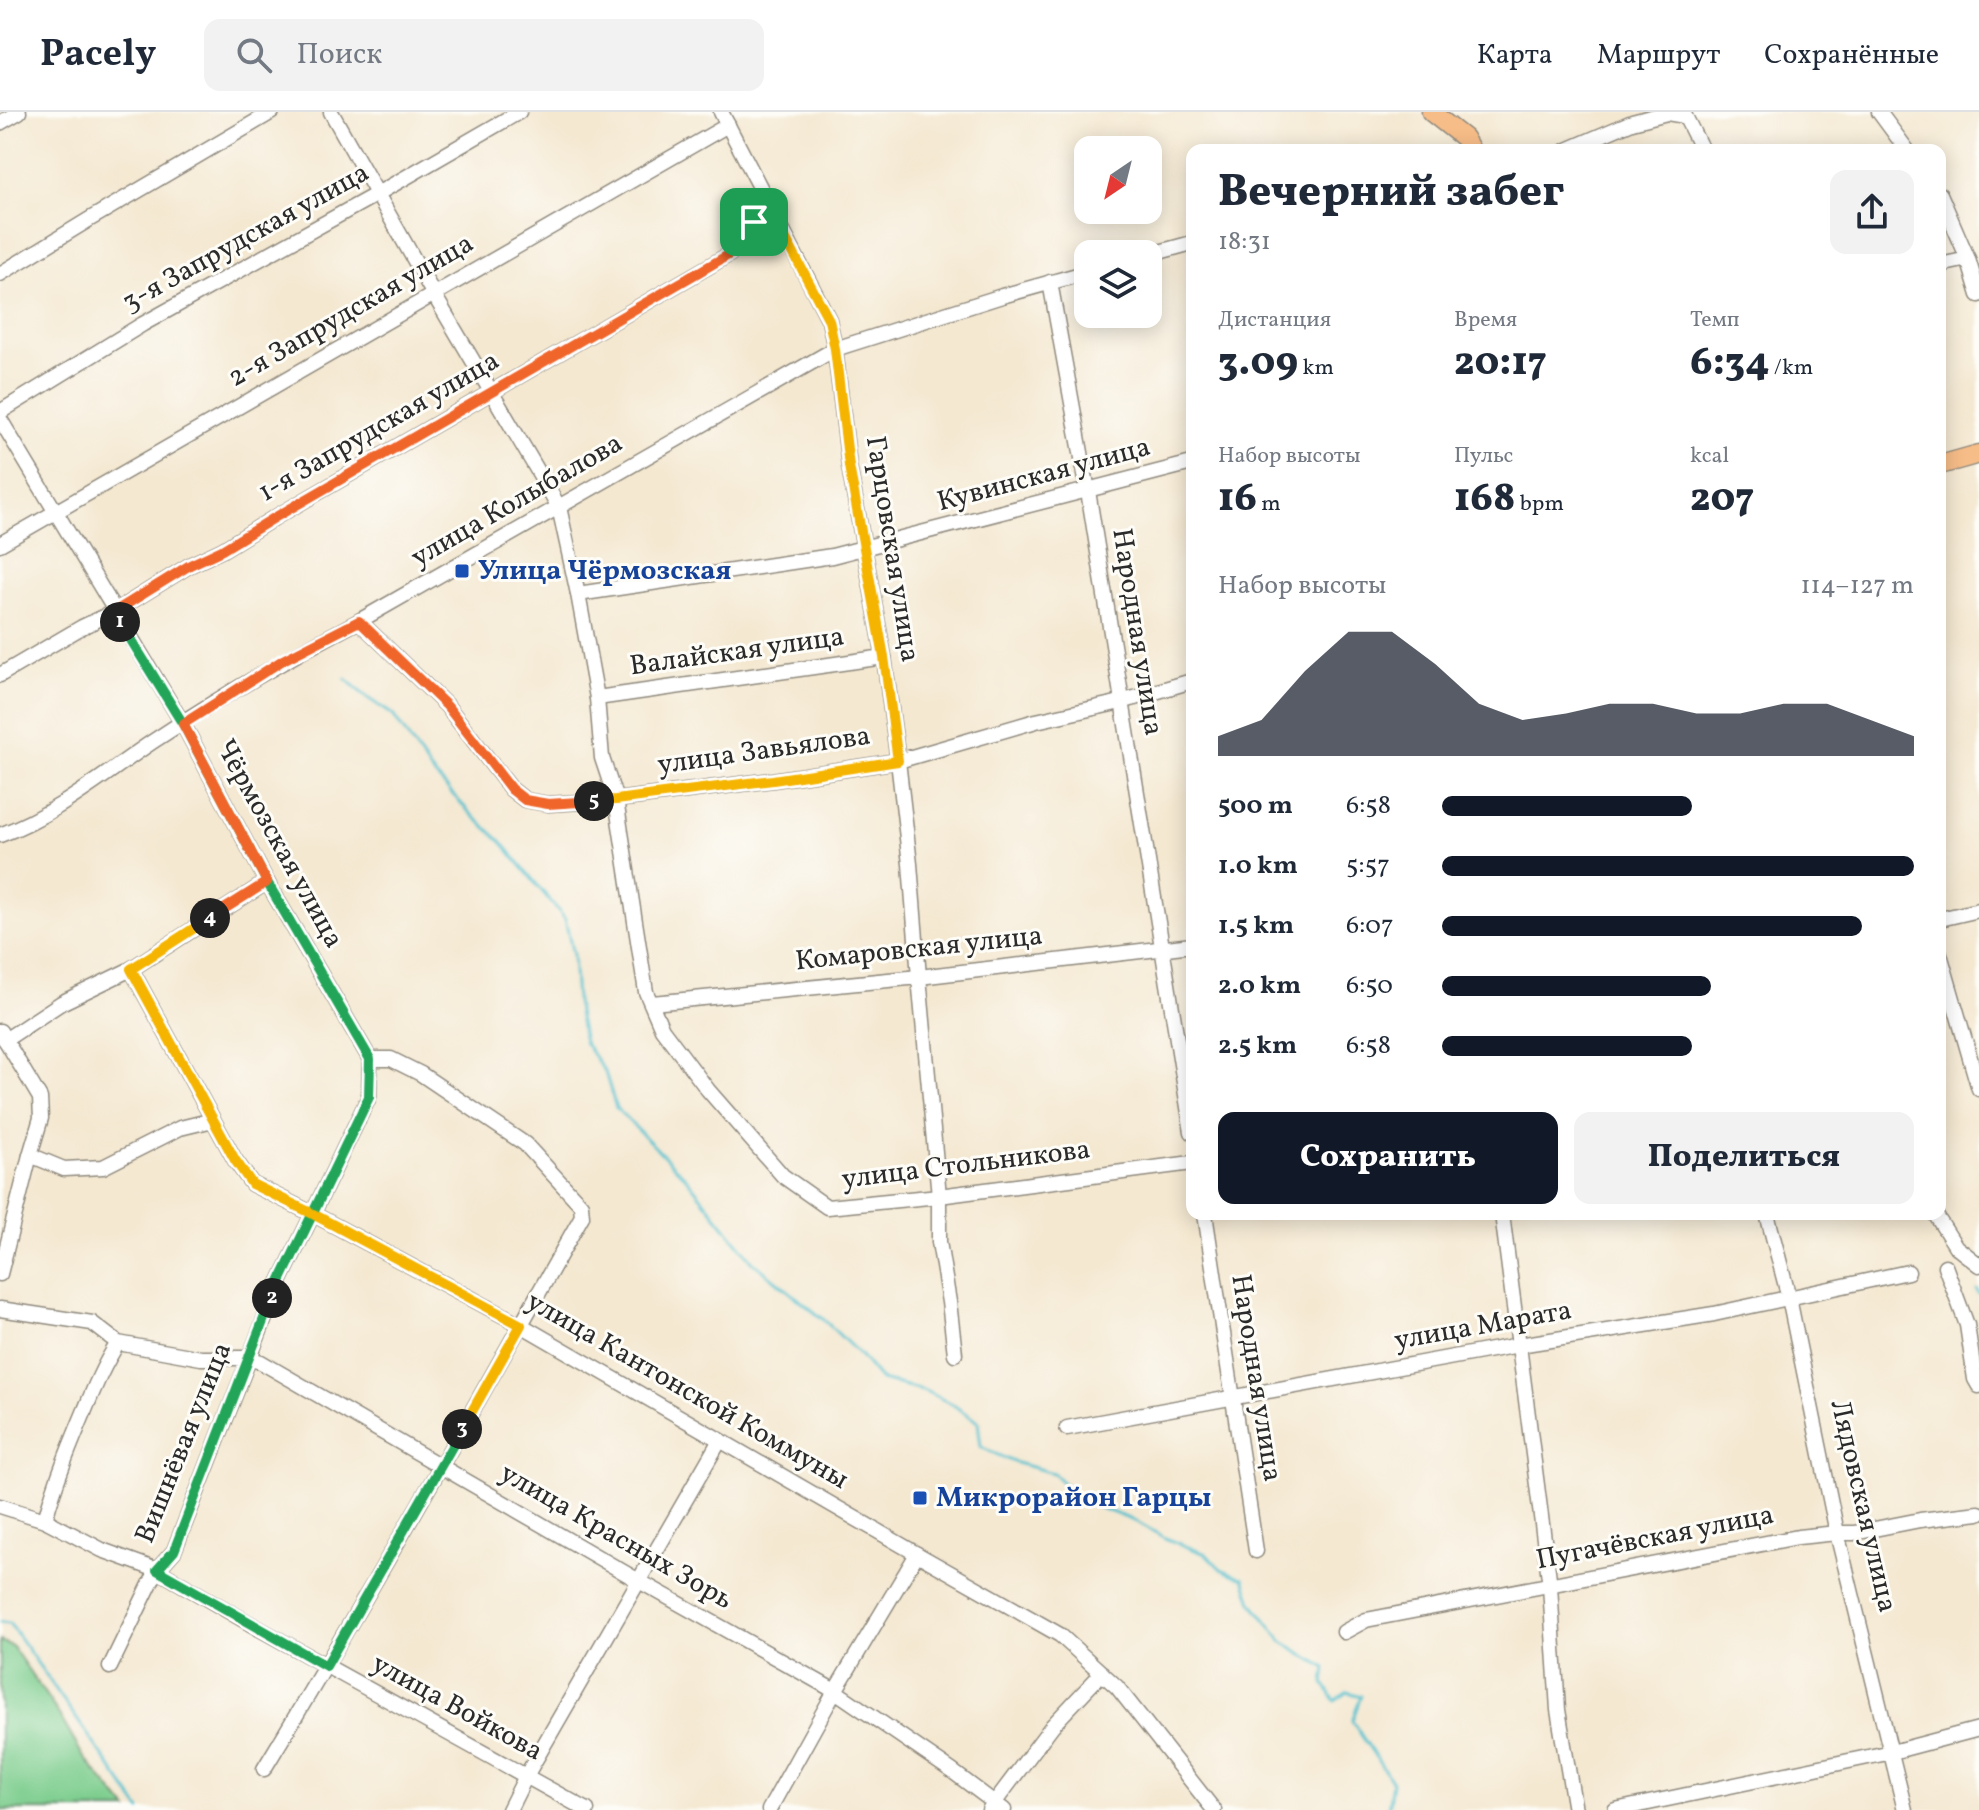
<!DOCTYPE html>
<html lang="ru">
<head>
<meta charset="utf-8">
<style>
	body { margin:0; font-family:Vollkorn,serif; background:#f2f2f3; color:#1f2937; height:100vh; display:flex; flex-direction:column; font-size:30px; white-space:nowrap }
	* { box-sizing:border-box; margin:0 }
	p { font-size:26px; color:#747a83 }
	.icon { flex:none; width:44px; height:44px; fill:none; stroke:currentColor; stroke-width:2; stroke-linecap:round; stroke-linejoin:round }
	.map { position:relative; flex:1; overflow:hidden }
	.drawer { position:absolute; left:1186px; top:32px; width:760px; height:1076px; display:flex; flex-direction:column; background:#fff; border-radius:16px; box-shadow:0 4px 20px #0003 }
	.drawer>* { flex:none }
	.needle { width:52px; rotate:215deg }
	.tools { position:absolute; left:1074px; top:24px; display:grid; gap:16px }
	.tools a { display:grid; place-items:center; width:88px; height:88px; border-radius:16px; background:#fff; box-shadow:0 4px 20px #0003; font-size:40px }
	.pin { position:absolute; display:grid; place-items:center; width:68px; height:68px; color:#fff; margin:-34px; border-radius:16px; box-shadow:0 4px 12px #0006 }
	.km { position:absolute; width:40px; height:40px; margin:-20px; border-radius:50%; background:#222; color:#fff; font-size:22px; line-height:40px; text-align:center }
	.round { display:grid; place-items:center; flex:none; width:84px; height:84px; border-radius:16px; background:#f2f2f3 }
	.head { display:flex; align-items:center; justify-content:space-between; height:136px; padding:0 32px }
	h1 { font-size:44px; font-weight:800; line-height:60px }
	.figures { display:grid; grid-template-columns:repeat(3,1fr); gap:12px; height:136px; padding:8px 32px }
	.figures div { display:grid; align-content:center }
	.figures b { font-size:40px; font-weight:800 }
	.figures small { font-size:22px; font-weight:400 }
	.figures p { font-size:22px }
	.chart { height:224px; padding:16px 32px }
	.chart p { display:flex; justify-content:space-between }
	.chart svg { width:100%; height:144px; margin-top:8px; fill:#111827; opacity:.7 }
	.button { display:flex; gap:16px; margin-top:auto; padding:16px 32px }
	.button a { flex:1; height:92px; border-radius:16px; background:#111827; color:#fff; font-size:32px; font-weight:800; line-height:92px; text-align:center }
	.button a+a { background:#f2f2f3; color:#1f2937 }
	ul { padding:0 32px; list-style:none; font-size:26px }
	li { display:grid; grid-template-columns:128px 96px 1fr; align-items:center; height:60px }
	li i { height:20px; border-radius:10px; background:#111827 }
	header { display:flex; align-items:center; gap:48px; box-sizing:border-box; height:112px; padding:0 40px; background:#fff; border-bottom:2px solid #e0e1e3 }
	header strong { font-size:38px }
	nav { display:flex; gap:44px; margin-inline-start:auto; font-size:28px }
	.search { width:560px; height:72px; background:#f2f2f3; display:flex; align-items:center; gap:20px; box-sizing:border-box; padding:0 28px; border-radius:16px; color:#747a83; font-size:30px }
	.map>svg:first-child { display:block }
</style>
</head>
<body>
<header>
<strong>Pacely</strong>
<div class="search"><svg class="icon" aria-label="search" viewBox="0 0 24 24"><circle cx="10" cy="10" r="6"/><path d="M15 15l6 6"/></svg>Поиск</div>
<nav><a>Карта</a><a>Маршрут</a><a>Сохранённые</a></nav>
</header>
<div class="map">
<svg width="1979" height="1698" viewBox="0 0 1979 1698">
	<rect width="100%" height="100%" fill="#fdfcf7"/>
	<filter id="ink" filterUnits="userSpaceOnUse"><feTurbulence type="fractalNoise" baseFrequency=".0125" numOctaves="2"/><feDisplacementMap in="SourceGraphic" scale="16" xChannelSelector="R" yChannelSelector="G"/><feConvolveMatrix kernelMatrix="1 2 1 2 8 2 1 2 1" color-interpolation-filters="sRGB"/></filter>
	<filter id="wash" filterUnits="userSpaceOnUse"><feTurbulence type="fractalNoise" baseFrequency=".006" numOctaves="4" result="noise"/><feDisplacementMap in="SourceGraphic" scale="32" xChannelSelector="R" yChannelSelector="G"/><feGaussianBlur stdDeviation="1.8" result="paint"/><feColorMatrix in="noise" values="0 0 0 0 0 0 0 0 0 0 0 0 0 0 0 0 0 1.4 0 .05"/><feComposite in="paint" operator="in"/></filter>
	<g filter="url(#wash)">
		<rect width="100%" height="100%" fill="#f4e8d1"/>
		<!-- green -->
		<polygon fill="#7ece8f" stroke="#547c5d" stroke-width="2" points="0,1529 12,1534 58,1601 83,1644 128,1698 0,1698"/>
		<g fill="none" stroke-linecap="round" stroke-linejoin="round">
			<!-- stream -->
			<g stroke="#53bfcd" stroke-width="3">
				<polyline points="346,567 365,584 393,603 431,659 472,703 500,728 565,807 573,843 576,890 584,930 605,960 616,996 687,1067 754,1151 823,1207 860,1243 881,1268 923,1278 952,1292 978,1310 981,1335 1013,1350 1053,1361 1082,1389 1137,1410 1165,1426 1206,1442 1221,1457 1244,1467 1252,1490 1283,1530 1326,1556 1324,1571 1335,1589 1348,1580 1361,1584 1352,1609 1392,1670 1388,1698"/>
				<polyline points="1977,1178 1979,1182"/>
				<polyline points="0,1510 9,1511 141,1698"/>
			</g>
		</g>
	</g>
	<g filter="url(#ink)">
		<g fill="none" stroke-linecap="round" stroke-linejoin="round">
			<defs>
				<g id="minor">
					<polyline points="331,0 433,181 559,395 578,482 597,586 602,646 616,688 646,880 662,917 708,978 783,1064 827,1095 939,1084 1192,1051"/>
					<polyline points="721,0 829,208 835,237 849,354 884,545 898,649 910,752 919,865 939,1084 939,1130 949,1190 955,1242"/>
					<polyline points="1879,0 1907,38"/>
					<polyline points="0,11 19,0"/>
					<polyline points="1567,38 1632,10 1667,1 1685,4 1702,38"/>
					<polyline points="1940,82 1968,147 1979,183"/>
					<polyline points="1148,143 1192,131"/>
					<polyline points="1940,153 1968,147"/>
					<polyline points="0,162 90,107 272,0"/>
					<polyline points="1050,170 1088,379 1192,1020"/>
					<polyline points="0,300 143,212 377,82 519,0"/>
					<polyline points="0,307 183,612 267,770 370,947 369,985 276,1178 174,1439 157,1458 110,1555"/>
					<polyline points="0,432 728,13"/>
					<polyline points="578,482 832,444 1192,351"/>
					<polyline points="359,509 447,594 511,677 525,688 548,692 616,688 773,668 898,649 1036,609 1121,590 1192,569"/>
					<polyline points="0,563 82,515 114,500 190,453 222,438 274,406 730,142 754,110 770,97"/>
					<polyline points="597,586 884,545"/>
					<path d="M0 723C57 702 102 664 152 630 218 586 288 546 359 509L835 237 1002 184 1088 160"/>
					<polyline points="1940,807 1979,798"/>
					<polyline points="1940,842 1979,977"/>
					<polyline points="131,857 235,1048 252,1072 313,1102 521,1213 917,1442 1060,1523 1117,1575 1214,1698"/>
					<polyline points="652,891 919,865 1192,833"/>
					<polyline points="0,919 40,986 41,1006 30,1043 0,1162"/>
					<polyline points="5,928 61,891 131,857 267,770"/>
					<polyline points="30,1043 64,1057 103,1055 180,1016 213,1008"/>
					<polyline points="1205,1102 1256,1439"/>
					<polyline points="1502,1102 1550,1474 1558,1598 1575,1698"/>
					<polyline points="1767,1102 1789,1186 1837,1421 1905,1698"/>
					<polyline points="1935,1102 1956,1135 1979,1153"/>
					<polyline points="1945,1154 1967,1213 1975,1267 1979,1274"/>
					<polyline points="0,1197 92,1211 118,1231 201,1246 248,1246 261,1250 639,1469 835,1579 952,1659 1004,1698"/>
					<polyline points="1067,1316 1519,1233 1714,1202 1908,1160"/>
					<polyline points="0,1394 45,1408 102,1438 157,1458 247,1510 587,1698"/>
					<path d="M45 1408C55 1370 70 1334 85 1298 95 1274 104 1252 118 1231"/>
					<polyline points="1344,1520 1366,1508 1798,1425 1837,1421 1854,1421 1920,1408 1979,1401"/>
					<path d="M264 1657C374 1475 478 1289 582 1104L581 1093 525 1032 421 962 391 947H370"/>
					<polyline points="509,1698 526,1664 720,1328"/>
					<polyline points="769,1698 835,1579 917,1442"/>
					<polyline points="989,1698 1052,1614 1102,1561"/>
					<polyline points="1615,1698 1892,1640 1979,1617"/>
				</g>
				<g id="major">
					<polyline points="1431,0 1464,26 1471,38"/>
					<polyline points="1940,353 1979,342"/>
				</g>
			</defs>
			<!-- minor casing -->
			<use href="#minor" stroke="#908a7e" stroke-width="17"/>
			<!-- major casing -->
			<use href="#major" stroke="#908a7e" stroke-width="21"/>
			<!-- minor -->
			<use href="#minor" stroke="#fff" stroke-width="14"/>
			<!-- major -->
			<use href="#major" stroke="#f7bd88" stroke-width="18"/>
		</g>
	</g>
	<g fill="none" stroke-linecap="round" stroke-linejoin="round" filter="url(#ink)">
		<defs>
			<polyline id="split-1" points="120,510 114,500 190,453 222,438 274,406 730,142 754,110"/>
			<polyline id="split-2" points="120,510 183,612 267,770 370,947 369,985 272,1186"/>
			<polyline id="split-3" points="272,1186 174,1439 157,1458 326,1554 462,1317"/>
			<polyline id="split-4" points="210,806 131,857 235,1048 252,1072 313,1102 521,1213 462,1317"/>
			<polyline id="split-5" points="210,806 267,770 183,612 283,548 359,509 447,594 511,677 525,688 548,692 594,689"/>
			<polyline id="split-6" points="594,689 616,688 773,668 898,649 884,545 849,354 835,237 829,208 770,97 754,110"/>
		</defs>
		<!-- split-1 casing -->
		<use href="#split-1" stroke="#fff" stroke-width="16"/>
		<!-- split-2 casing -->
		<use href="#split-2" stroke="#fff" stroke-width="16"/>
		<!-- split-3 casing -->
		<use href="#split-3" stroke="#fff" stroke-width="16"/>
		<!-- split-4 casing -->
		<use href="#split-4" stroke="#fff" stroke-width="16"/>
		<!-- split-5 casing -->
		<use href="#split-5" stroke="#fff" stroke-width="16"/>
		<!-- split-6 casing -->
		<use href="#split-6" stroke="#fff" stroke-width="16"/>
		<!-- split-1 -->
		<use href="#split-1" stroke="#f0652b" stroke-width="10"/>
		<!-- split-2 -->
		<use href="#split-2" stroke="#22a559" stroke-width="10"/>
		<!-- split-3 -->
		<use href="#split-3" stroke="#22a559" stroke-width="10"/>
		<!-- split-4 -->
		<use href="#split-4" stroke="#f5b400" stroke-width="10"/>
		<!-- split-5 -->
		<use href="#split-5" stroke="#f0652b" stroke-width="10"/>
		<!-- split-6 -->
		<use href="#split-6" stroke="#f5b400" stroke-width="10"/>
	</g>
	<!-- markers -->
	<g fill="#1a4fb4" stroke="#fdfcf7" stroke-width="3">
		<rect x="454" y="451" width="16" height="16" rx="4"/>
		<rect x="912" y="1378" width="16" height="16" rx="4"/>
	</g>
	<g text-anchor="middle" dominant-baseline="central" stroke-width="6" stroke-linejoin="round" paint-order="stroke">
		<!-- street labels -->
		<g font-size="28" fill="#2b2b2b" stroke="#fdfcf7">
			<text transform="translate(246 126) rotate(-29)">3-я Запрудская улица</text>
			<text transform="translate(351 199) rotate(-30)">2-я Запрудская улица</text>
			<text transform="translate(379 315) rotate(-30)">1-я Запрудская улица</text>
			<text transform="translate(1044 363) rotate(-15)">Кувинская улица</text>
			<text transform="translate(517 389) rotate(-30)">улица Колыбалова</text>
			<text transform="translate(892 437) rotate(81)">Гарцовская улица</text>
			<text transform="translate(1137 520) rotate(81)">Народная улица</text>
			<text transform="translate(737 540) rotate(-8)">Валайская улица</text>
			<text transform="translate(764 639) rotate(-8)">улица Завьялова</text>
			<text transform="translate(279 732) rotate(61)">Чёрмозская улица</text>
			<text transform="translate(919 837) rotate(-6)">Комаровская улица</text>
			<text transform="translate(966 1053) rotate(-7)">улица Стольникова</text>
			<text transform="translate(1483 1214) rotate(-10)">улица Марата</text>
			<text transform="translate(1256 1266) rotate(81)">Народная улица</text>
			<text transform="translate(687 1279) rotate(30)">улица Кантонской Коммуны</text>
			<text transform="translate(184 1331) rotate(-68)">Вишнёвая улица</text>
			<text transform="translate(1863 1394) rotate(77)">Лядовская улица</text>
			<text transform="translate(616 1425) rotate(30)">улица Красных Зорь</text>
			<text transform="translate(1655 1426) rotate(-11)">Пугачёвская улица</text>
			<text transform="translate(457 1596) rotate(29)">улица Войкова</text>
		</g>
		<!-- transit labels -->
		<g font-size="28" font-weight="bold" fill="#164399" stroke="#fdfcf7" text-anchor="start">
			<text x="478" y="459">Улица Чёрмозская</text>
			<text x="936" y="1386">Микрорайон Гарцы</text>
		</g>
	</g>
</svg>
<div class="tools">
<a><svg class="needle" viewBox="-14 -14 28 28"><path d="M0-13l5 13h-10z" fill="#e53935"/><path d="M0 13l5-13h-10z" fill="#747a83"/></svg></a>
<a><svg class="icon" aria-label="layers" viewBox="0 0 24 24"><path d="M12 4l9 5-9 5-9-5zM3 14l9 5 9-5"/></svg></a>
</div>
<div class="pin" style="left:754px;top:110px;background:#1e9e55"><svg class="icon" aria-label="arrive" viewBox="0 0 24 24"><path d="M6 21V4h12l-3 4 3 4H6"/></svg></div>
<b class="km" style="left:120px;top:510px">1</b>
<b class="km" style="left:272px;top:1186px">2</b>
<b class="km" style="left:462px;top:1317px">3</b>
<b class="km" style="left:210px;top:806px">4</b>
<b class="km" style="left:594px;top:689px">5</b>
<section class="drawer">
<div class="head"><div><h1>Вечерний забег</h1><p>18:31</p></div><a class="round"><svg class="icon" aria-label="share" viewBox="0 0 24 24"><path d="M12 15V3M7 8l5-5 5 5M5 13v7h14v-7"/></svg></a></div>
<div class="figures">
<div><p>Дистанция</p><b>3.09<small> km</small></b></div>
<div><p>Время</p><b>20:17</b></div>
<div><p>Темп</p><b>6:34<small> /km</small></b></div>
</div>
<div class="figures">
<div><p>Набор высоты</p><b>16<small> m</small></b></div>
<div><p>Пульс</p><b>168<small> bpm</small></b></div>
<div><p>kcal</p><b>207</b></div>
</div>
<div class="chart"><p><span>Набор высоты</span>114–127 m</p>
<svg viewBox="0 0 160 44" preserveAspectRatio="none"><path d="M0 44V38L10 33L20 18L30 6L40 6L50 16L60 28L70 33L80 31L90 28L100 28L110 31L120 31L130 28L140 28L150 33L160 38V44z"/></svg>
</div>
<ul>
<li><b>500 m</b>6:58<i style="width:53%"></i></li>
<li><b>1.0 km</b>5:57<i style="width:100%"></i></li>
<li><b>1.5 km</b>6:07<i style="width:89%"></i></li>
<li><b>2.0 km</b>6:50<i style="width:57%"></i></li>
<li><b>2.5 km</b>6:58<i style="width:53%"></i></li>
</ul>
<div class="button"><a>Сохранить</a><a>Поделиться</a></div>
</section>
</div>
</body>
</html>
